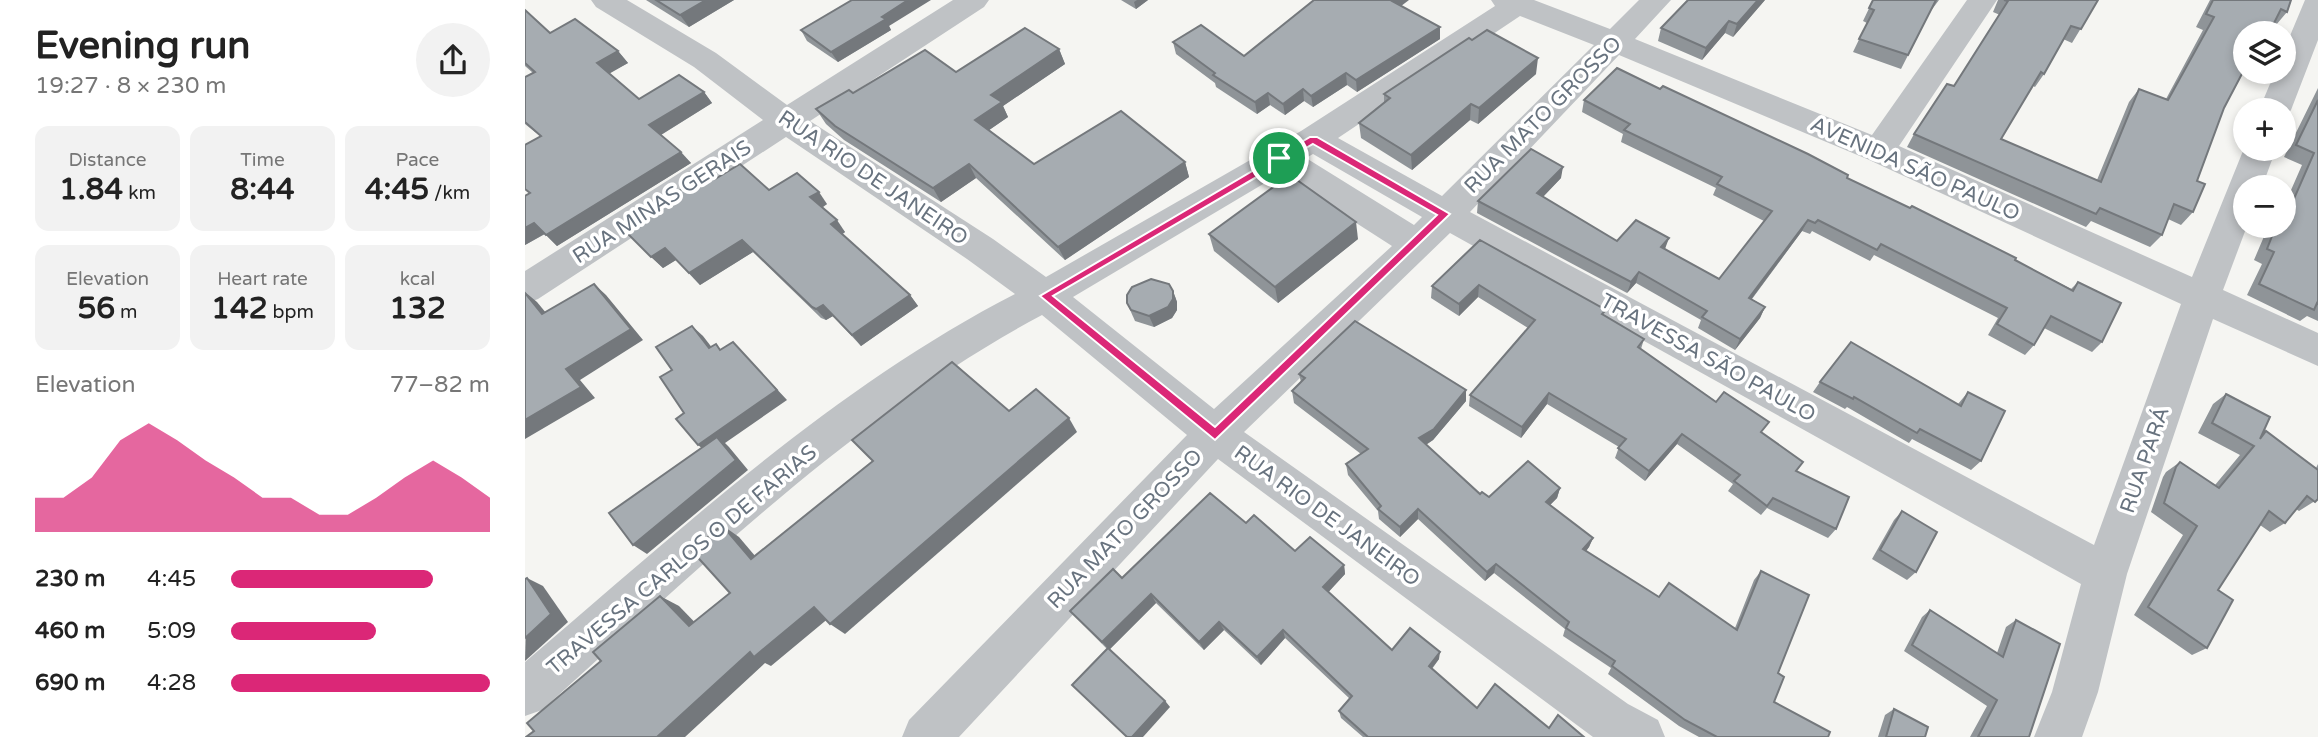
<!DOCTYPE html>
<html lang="en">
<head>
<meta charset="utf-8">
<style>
	body { margin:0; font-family:"Varela Round",sans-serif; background:#f2f2f2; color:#222; height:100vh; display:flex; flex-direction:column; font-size:26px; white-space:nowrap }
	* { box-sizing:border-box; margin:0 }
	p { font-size:23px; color:#767676 }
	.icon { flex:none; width:38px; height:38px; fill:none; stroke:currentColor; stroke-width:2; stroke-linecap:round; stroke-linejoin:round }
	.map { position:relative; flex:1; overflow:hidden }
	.panel { display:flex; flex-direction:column; background:#fff; width:525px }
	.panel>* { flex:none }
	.controls { position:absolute; left:1708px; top:21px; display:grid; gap:14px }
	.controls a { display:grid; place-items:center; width:63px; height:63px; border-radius:50%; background:#fff; box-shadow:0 4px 10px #0003; font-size:35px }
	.pin { position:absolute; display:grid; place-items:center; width:60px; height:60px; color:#fff; margin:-30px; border:4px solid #fff; border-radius:50%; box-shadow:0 2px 7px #0007 }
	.round { display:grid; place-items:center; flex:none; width:74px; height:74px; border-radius:37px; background:#f2f2f2 }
	.head { display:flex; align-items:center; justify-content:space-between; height:119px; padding:0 35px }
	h1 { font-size:38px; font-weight:700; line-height:52px }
	.figures { display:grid; grid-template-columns:repeat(3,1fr); gap:10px; height:119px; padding:7px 35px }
	.figures div { display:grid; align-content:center; border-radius:14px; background:#f2f2f2; text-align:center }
	.figures b { font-size:30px; font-weight:700 }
	.figures small { font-size:19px; font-weight:400 }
	.figures p { font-size:19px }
	.chart { height:196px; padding:14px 35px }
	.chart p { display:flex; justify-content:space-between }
	.chart svg { width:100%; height:126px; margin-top:7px; fill:#db2777; opacity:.7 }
	ul { padding:0 35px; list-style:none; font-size:23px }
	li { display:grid; grid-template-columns:112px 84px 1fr; align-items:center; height:52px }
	li i { height:18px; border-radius:9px; background:#db2777 }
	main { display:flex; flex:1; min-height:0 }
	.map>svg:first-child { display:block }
</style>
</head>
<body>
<main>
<section class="panel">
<div class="head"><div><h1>Evening run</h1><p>19:27 · 8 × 230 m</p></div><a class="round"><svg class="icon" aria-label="share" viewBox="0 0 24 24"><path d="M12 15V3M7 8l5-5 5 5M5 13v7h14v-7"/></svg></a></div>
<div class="figures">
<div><p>Distance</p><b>1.84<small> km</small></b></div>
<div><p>Time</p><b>8:44</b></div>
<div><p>Pace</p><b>4:45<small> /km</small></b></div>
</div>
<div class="figures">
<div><p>Elevation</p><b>56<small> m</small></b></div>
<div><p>Heart rate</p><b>142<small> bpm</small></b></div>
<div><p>kcal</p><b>132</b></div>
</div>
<div class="chart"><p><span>Elevation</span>77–82 m</p>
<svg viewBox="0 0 160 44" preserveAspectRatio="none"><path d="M0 44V32L10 32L20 25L30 12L40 6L50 12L60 19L70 25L80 32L90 32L100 38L110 38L120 32L130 25L140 19L150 25L160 32V44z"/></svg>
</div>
<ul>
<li><b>230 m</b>4:45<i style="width:78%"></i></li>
<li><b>460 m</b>5:09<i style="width:56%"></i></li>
<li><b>690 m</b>4:28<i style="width:100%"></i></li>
</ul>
</section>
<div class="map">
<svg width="1793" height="737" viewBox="0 0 1793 737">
	<rect width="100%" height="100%" fill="#f5f5f2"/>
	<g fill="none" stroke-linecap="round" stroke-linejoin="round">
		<!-- minor -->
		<g fill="#bfc2c5" fill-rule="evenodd">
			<path d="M66 0H102L191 53 262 105 428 0H464L459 7 285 121 468 239 521 277 776 131 970 6 966 0H1009L1085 29 1114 0H1146L1110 39 1347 135 1442 0H1472L1374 146 1667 277 1720 146V149H1751L1737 187H1720V226H1722L1698 290 1793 333V366L1688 319 1602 574 1573 692 1557 737H1509L1527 692 1556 584 925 233 719 432 1103 704 1133 720 1140 737H1068L693 459 434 737H377L384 720 662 435 517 315C333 413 171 571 17 710L0 716V662C154 531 309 387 490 294L442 259 261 137 13 299 0 304V271L238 120 169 67 71 7ZM995 16 1069 45 917 196 813 138ZM1094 55 1342 159 1656 304 1569 545 945 212ZM788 154 897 217 889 225 781 158ZM755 174 867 246 689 409 548 297Z"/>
			<polygon points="1780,0 1793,0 1793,40 1766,110 1759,119 1759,110 1734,110 1750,72 1759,72 1759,50"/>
		</g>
	</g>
	<!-- wall -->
	<g fill="#8f9498">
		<polygon points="121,0 209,0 164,27"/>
		<polygon points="596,0 623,0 611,9"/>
		<polygon points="1240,0 1208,37 1200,33 1177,60 1133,41 1136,28"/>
		<polygon points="1348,0 1414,0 1405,12 1376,69 1328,52 1342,23 1338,21"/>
		<polygon points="1473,0 1573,0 1547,43 1538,39 1519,74 1510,87 1508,86 1476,139 1572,180 1604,102 1614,89 1641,99 1678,30 1671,27 1685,0 1766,0 1762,12 1751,25 1748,24 1720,33 1720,71 1718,73 1699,108 1672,181 1668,212 1656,225 1643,219 1637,235 1625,247 1566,221 1561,227 1382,147 1389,134 1429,86 1475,15 1468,12"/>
		<polygon points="876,6 915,27 915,39 832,92 822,85 788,107 779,101 760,115 745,105 732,114 691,87 690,83 651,54 648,42 719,56"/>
		<polygon points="0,10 25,33 93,51 103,63 84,73 114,99 179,92 187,103 136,135 166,163 32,246 20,234 0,245 5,193 15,136 0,124 0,77 8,73 0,66"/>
		<polygon points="364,26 366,30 313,62 282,41 276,30"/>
		<polygon points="534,49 540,64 478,106 483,117 464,130 509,164 660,162 664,177 540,260 451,178 416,202 319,140 301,124 291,109 431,72"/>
		<polygon points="1011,74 953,124 945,120 887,170 836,138 834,123 859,103 859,94"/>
		<polygon points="1793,88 1793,321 1782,316 1775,321 1722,295 1737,264 1729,260 1743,227 1744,226 1759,226 1759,206 1777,165 1759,157"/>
		<polygon points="1135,89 1322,178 1490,260 1546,289 1553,282 1577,342 1567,352 1519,328 1509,345 1500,355 1463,335 1473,318 1349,255 1345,261 1287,231 1285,234 1277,231 1227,299 1240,307 1235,318 1210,350 1173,328 1176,320 1111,283 1102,293 952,213 953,201 1036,178 1018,197 1092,241 1140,249 1194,279 1239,221 1188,195 1191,188 1096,142 1098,134 1057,112 1059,100"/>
		<polygon points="190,179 302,204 297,208 320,232 317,234 385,295 393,306 336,346 308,316 301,320 296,318 228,252 175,285 151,260 138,268 97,228"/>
		<polygon points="684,234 833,239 753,303 689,251"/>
		<polygon points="955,240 1119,339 1116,349 1278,462 1271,472 1311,529 1303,538 1242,508 1236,515 1203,491 1208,484 1152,444 1120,481 1090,458 1094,447 1022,404 996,438 944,406 945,395 1003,328 953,297 934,316 906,298 907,286"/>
		<polygon points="648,291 652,302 652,310 647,318 629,327 610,321 602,303"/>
		<polygon points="774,374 941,401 908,440 901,445 955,494 964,497 1035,488 1032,498 1025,505 1068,538 1064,547 1061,551 1134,597 1210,628 1229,580 1236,571 1253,673 1249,702 1303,737 1174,737 1154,726 1083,674 1086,668 1038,636 1040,629 969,573 960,581 893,519 875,537 854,519 853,511 823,475 821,464 836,454 769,403 767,391 776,382"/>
		<polygon points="1295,382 1433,404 1443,392 1456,461 1446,470 1387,439 1384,443 1322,407 1320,409 1288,392"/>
		<polygon points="1701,394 1737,433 1741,431 1791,468 1793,464 1793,499 1774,511 1771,509 1760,523 1745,532 1735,525 1693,590 1682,648 1667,655 1609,615 1658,535 1626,512 1638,477 1641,472 1655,462 1690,485 1715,455 1673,433 1688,404"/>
		<polygon points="1377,511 1391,572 1382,580 1347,559 1369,520"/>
		<polygon points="721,523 770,551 819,565 820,574 803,592 867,650 914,659 907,669 952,708 1059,737 838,737 816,718 814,711 825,699 760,638 736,665 699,630 679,650 631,603 584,650 640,701 645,707 582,649 545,611 597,578"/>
		<polygon points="1405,610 1472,653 1481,627 1491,620 1504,737 1445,737 1462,706 1379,651 1397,617"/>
		<polygon points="1369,709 1400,737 1353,737 1360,715"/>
	</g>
	<!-- shaded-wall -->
	<g fill="#74787c">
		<polygon points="181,0 209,0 164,27 155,15"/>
		<polygon points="383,0 406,0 364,26 366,30 313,62 306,52 357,17"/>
		<polygon points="612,0 623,0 611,9 609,2"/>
		<polygon points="868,0 884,0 867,13 867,1"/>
		<polygon points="1233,0 1240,0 1208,37 1212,24"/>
		<polygon points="1204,21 1200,33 1177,60 1181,48"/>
		<polygon points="915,27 915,39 832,92 831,80"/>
		<polygon points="534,49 540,64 478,106 483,117 457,135 450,120 466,95"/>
		<polygon points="93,51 103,63 82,75 72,63"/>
		<polygon points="1013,58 1011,74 953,124 954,108"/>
		<polygon points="821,73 822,85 788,107 786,96"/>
		<polygon points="778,89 779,101 760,115 758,104"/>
		<polygon points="179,92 187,103 134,136 124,125"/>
		<polygon points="743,93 745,105 732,114 730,102"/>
		<polygon points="946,104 945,120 887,170 886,155"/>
		<polygon points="156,152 166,163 32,246 21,235"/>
		<polygon points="660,162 664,177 540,260 533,247"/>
		<polygon points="444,164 451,178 416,202 408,188"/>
		<polygon points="1038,167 1036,178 1010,205 1012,193"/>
		<polygon points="294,192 302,204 294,209 285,197"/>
		<polygon points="312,220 320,232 315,236 306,224"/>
		<polygon points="1283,220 1277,231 1219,309 1224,298"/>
		<polygon points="831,222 833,239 753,303 750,287"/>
		<polygon points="9,223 21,233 0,245 0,228"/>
		<polygon points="1144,238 1140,249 1136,247"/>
		<polygon points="217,240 228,252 175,285 164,273"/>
		<polygon points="140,248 151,260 138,268 126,257"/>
		<polygon points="1114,272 1111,283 1102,293 1106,282"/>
		<polygon points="69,284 81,295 118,340 55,380 70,398 0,439 0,420 41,369"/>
		<polygon points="954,285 953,297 934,316 934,304"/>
		<polygon points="648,291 652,302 652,310 647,318 629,327 624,316"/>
		<polygon points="0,292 12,302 31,325 17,314"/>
		<polygon points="385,295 393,306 336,346 327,335"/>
		<polygon points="298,305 308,316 301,320 291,309"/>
		<polygon points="1240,307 1235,318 1210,350 1215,339"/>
		<polygon points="167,326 178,336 195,358 184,348"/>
		<polygon points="208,342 262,400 200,443 204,447 223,470 122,554 108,545 184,454 173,445"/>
		<polygon points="941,390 941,401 908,440 894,449 894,438"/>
		<polygon points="1024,393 1022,404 996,438 997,427"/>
		<polygon points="544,418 552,432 320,634 305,624"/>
		<polygon points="1157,434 1152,444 1120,481 1124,471"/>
		<polygon points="1035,488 1032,498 1018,512 1021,502"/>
		<polygon points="893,509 893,519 875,537 875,527"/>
		<polygon points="197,525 214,537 242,570 226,559"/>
		<polygon points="1068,538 1064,547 1055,559 1058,549"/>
		<polygon points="971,564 969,573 960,581 962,572"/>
		<polygon points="819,565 820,574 800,596 798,587"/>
		<polygon points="2,578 18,586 43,622 0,661"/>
		<polygon points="626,594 631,603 584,650 577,642"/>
		<polygon points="135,596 154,606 183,636 164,626"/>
		<polygon points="289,607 305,617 246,666 240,663 160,737 132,737 225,652"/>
		<polygon points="694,622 699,630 679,650 674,642"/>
		<polygon points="758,630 760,638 736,665 732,657"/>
		<polygon points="915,652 914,659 903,673 904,666"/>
		<polygon points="640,701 645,707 618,737 607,737"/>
	</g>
	<!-- building -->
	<g fill="#a6acb1" stroke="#74787c" stroke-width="2">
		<polygon points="131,0 181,0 155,15"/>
		<polygon points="327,0 383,0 357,17 361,19 306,52 276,30"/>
		<polygon points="789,0 868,0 867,1 915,27 831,80 821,73 786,96 778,89 758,104 743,93 730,102 688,75 690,73 648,42 676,25 719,56"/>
		<polygon points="1163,0 1233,0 1212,24 1204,21 1181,48 1136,28"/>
		<polygon points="1348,0 1411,0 1383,55 1334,39 1349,10 1344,8"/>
		<polygon points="1479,0 1573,0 1556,29 1546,26 1519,74 1516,72 1476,139 1576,182 1614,89 1643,100 1689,17 1681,14 1688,0 1766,0 1762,12 1756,9 1744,33 1720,33 1720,68 1699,108 1672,181 1680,184 1668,212 1649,204 1637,235 1575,208 1571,214 1389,134 1422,84 1429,86 1483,1"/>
		<polygon points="0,10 25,33 50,19 93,51 72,63 114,99 154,75 179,92 124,125 156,152 21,235 9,223 0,228 0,196 5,193 0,189 0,145 16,136 0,122 0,77 10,72 0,63"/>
		<polygon points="500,28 534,49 466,95 477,102 450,120 509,164 596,111 660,162 533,247 444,164 408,188 310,126 291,109 324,90 328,93 400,50 431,72"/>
		<polygon points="962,30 1013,58 954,108 946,104 886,155 834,123 865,98 859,94 944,38 947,40"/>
		<polygon points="1092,68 1135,89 1138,86 1283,154 1323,175 1322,178 1385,208 1387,206 1491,258 1490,260 1548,291 1553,282 1596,303 1577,342 1526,316 1509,345 1472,324 1482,308 1356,244 1352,250 1293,220 1290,223 1283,220 1224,298 1240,307 1215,339 1177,317 1182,311 1114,272 1106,282 953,201 1006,149 1038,167 1012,193 1092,241 1111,220 1144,238 1136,247 1194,279 1247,211 1192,184 1197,177 1099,130 1105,124 1059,100"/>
		<polygon points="1793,100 1793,304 1792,303 1789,310 1734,284 1749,252 1742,249 1751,226 1759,226 1759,217 1761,217 1789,153 1771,145"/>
		<polygon points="215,164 244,190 272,173 294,192 285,197 312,220 306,224 385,295 327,335 298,305 291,309 287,307 217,240 164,273 140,248 126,257 97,228 182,173 190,179"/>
		<polygon points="765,175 831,222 750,287 684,234"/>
		<polygon points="955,240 1081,310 1077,314 1119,339 1113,347 1191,402 1199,392 1244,422 1236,432 1278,462 1271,471 1324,497 1311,529 1248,498 1242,506 1209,481 1215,475 1157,434 1124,471 1093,448 1101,439 1024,393 997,427 945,395 1010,320 954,285 934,304 907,286"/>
		<polygon points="626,279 644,284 648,291 648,299 643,307 624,316 606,310 602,303 602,295 607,287"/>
		<polygon points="69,284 106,329 41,369 56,387 0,420 0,293 17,314"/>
		<polygon points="830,321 941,390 909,429 894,438 955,494 957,492 964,497 1003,461 1035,488 1021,502 1068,538 1058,549 1134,597 1144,583 1212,630 1236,571 1284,595 1253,673 1259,677 1249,702 1305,732 1303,737 1192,737 1160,720 1087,666 1090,661 1041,628 1044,622 971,564 962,572 893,509 875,527 853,509 856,506 821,464 843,449 767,391 780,378 774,374"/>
		<polygon points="167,326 184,348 191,344 195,350 208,342 252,390 173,445 151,419 159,413 135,377 147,370 131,347"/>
		<polygon points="1326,342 1436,406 1443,392 1480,411 1456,461 1395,429 1392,433 1329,397 1328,399 1295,382"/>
		<polygon points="427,362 484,411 511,389 544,418 305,624 289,607 229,657 225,652 132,737 1,737 9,731 2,723 76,661 68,652 135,596 164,626 205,593 167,551 197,525 226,559 348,461 327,440"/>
		<polygon points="1701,394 1745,417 1735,439 1741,431 1793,470 1793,499 1790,502 1782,496 1760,523 1744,511 1693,590 1708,600 1682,648 1623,607 1672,526 1639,503 1651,467 1655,462 1694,488 1729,446 1687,423"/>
		<polygon points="192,437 211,460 108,545 84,513"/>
		<polygon points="685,493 721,523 729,515 770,551 785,537 819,565 798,587 867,650 885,628 915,652 904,666 952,708 970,684 1024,728 1033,715 1059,737 843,737 814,711 827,696 758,630 732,657 694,622 674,642 626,594 577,642 545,611 588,569 597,578"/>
		<polygon points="1377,511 1412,532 1391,572 1355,550"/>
		<polygon points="2,578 26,614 0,638 0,579"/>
		<polygon points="1405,610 1478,657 1491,620 1535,644 1504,737 1453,737 1472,700 1387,645"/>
		<polygon points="583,648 640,701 607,737 602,737 547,685"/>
		<polygon points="1369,709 1403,727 1400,737 1361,737"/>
	</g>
	<!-- route -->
	<path fill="#db2777" stroke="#fff" stroke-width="2" fill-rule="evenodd" d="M785 137H792L925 214 690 440 515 296ZM788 144 912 215 690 427 528 296Z"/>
	<g text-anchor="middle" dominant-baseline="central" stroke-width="7" stroke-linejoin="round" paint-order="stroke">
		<!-- street labels -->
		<g font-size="21" fill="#68737f" stroke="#fff">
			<text transform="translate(1018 115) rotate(-45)">RUA MATO GROSSO</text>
			<text transform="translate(1390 169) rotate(24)">AVENIDA SÃO PAULO</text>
			<text transform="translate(348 178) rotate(34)">RUA RIO DE JANEIRO</text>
			<text transform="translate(137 202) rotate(-33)">RUA MINAS GERAIS</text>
			<text transform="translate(1183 358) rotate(29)">TRAVESSA SÃO PAULO</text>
			<text transform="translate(1620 460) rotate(-71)">RUA PARÁ</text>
			<text transform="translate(802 516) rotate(36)">RUA RIO DE JANEIRO</text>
			<text transform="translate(600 529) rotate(-46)">RUA MATO GROSSO</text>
			<text transform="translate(157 560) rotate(-40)">TRAVESSA CARLOS O DE FARIAS</text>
		</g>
	</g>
</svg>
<div class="controls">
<a><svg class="icon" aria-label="layers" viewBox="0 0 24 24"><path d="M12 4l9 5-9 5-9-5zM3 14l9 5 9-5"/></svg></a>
<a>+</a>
<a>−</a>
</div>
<div class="pin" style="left:754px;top:158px;background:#1e9e55"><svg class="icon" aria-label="arrive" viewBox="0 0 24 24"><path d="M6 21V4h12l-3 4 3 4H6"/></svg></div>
</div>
</main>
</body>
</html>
